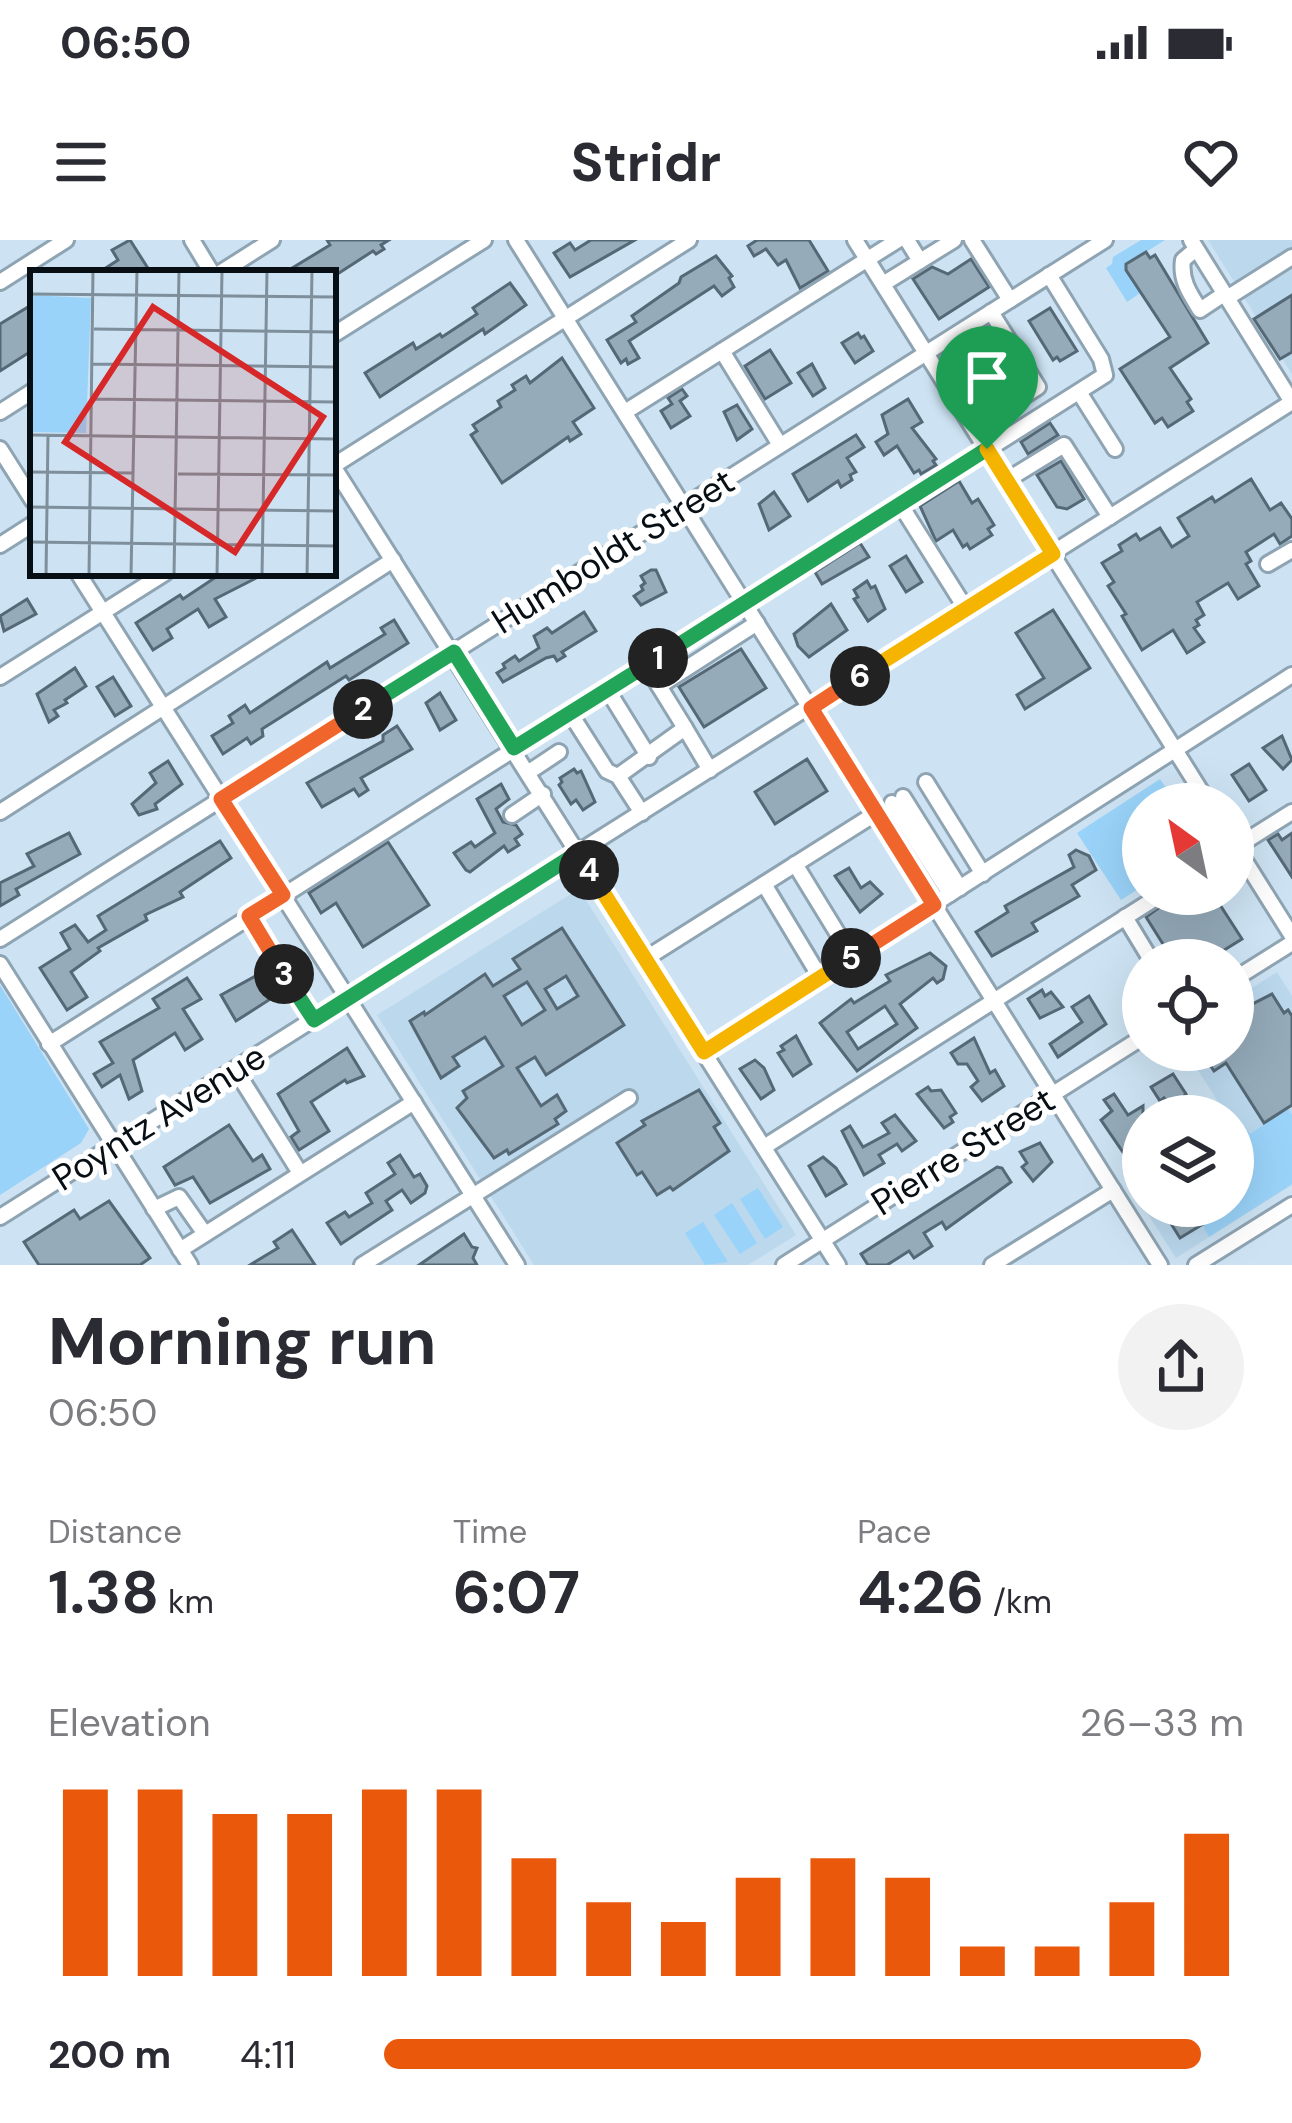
<!DOCTYPE html>
<html lang="en">
<head>
<meta charset="utf-8">
<style>
	body { margin:0; font-family:"DM Sans",sans-serif; background:#f2f2f3; color:#2b2b33; height:100vh; display:flex; flex-direction:column; font-size:45px; white-space:nowrap }
	* { box-sizing:border-box; margin:0 }
	p { font-size:39px; color:#7c7c81 }
	.icon { flex:none; width:66px; height:66px; fill:none; stroke:currentColor; stroke-width:2; stroke-linecap:round; stroke-linejoin:round }
	.map { position:relative; height:1025px; overflow:hidden }
	.drawer { display:flex; flex-direction:column; background:#fff; flex:1 }
	.drawer>* { flex:none }
	.needle { width:78px; rotate:327deg }
	.buttons { position:absolute; left:1122px; top:543px; display:grid; gap:24px }
	.buttons a { display:grid; place-items:center; width:132px; height:132px; border-radius:50%; background:#fff; box-shadow:0 12px 48px #0002; font-size:60px }
	.pin { position:absolute; display:grid; place-items:center; width:102px; height:102px; color:#fff; margin:-123px -51px; border-radius:50% 50% 50% 0; rotate:-45deg; box-shadow:0 0 12px #0007 }
	.pin .icon { rotate:45deg }
	.km { position:absolute; width:60px; height:60px; margin:-30px; border-radius:50%; background:#222; color:#fff; font-size:33px; line-height:60px; text-align:center }
	.round { display:grid; place-items:center; flex:none; width:126px; height:126px; border-radius:63px; background:#f2f2f3 }
	.head { display:flex; align-items:center; justify-content:space-between; height:204px; padding:0 48px }
	h1 { font-size:66px; font-weight:700; line-height:90px }
	.metrics { display:grid; grid-template-columns:repeat(3,1fr); gap:18px; height:204px; padding:12px 48px }
	.metrics div { display:grid; align-content:center }
	.metrics b { font-size:60px; font-weight:700 }
	.metrics small { font-size:33px; font-weight:400 }
	.metrics p { font-size:33px }
	.chart { height:336px; padding:24px 48px }
	.chart p { display:flex; justify-content:space-between }
	.chart svg { width:100%; height:216px; margin-top:12px; stroke:#ea580c; stroke-width:6 }
	ul { padding:0 48px; list-style:none; font-size:39px }
	li { display:grid; grid-template-columns:192px 144px 1fr; align-items:center; height:90px }
	li i { height:30px; border-radius:15px; background:#ea580c }
	.status { display:flex; justify-content:space-between; align-items:center; height:84px; padding:0 60px; background:#fff; direction:ltr }
	.status svg { height:33px; fill:currentColor }
	header { display:flex; justify-content:space-between; align-items:center; height:156px; padding:0 48px; background:#fff; font-size:54px; font-weight:700 }
	.map>svg:first-child { display:block }
</style>
</head>
<body>
<div class="status"><b>06:50</b><svg viewBox="0 0 49 12"><path d="M0 12V9h3v3zM5 12V6h3v6zM10 12V3h3v9zM15 12V0h3v12zM26 1h20v11H26zM47 4h2v5h-2z"/></svg></div>
<header><svg class="icon" aria-label="menu" viewBox="0 0 24 24"><path d="M4 6h16M4 12h16M4 18h16"/></svg>Stridr<svg class="icon" aria-label="heart" viewBox="0 0 24 24"><path d="M12 20l-8-8c-3-5 5-10 8-4 3-6 11-1 8 4z"/></svg></header>
<div class="map">
<svg width="1292" height="1025" viewBox="0 0 1292 1025">
	<rect width="100%" height="100%" fill="#cde3f3"/>
	<!-- built -->
	<g fill="#bbd8ed">
		<polygon points="1208,0 1292,0 1292,134"/>
		<polygon points="579,649 796,995 748,1025 534,1025 377,775"/>
		<polygon points="1277,732 1292,756 1292,945 1176,1018 1128,943 1143,933 1143,966 1233,966 1233,876 1220,876 1222,868 1185,810 1233,810 1233,760"/>
	</g>
	<!-- green -->
	<g fill="#9ad3f9">
		<polygon points="1141,0 1165,0 1127,24 1126,31 1140,53 1127,62 1106,28 1112,24 1113,17"/>
		<polygon points="1160,539 1177,564 1143,564 1143,646 1121,660 1077,593"/>
		<polygon points="0,745 89,889 81,903 0,955"/>
		<polygon points="1288,869 1292,875 1292,944 1209,997 1192,966 1233,966 1233,883 1239,879 1250,894"/>
		<polygon points="758,948 783,987 765,999 740,959"/>
		<polygon points="732,963 757,1003 740,1014 714,975"/>
		<polygon points="703,982 728,1022 705,1025 685,993"/>
	</g>
	<!-- building -->
	<g fill="#95abba" stroke="#546875" stroke-width="3" fill-rule="evenodd">
		<polygon points="130,0 151,33 98,33 118,20 112,10"/>
		<polygon points="327,0 389,0 381,5 384,9 376,14 373,11 339,33 284,33 330,5"/>
		<polygon points="591,0 635,0 570,37 554,13 570,3 575,10"/>
		<polygon points="757,0 809,0 828,31 800,48 786,20 778,25 766,9 754,16 748,6"/>
		<polygon points="1146,12 1150,18 1155,15 1208,103 1170,128 1191,159 1187,162 1193,171 1168,187 1162,178 1155,183 1120,129 1170,97 1126,30 1126,24"/>
		<polygon points="716,16 732,36 729,38 734,47 722,56 714,46 629,101 639,118 628,124 626,119 621,123 607,100 636,82 632,76 679,43 681,37"/>
		<polygon points="971,19 989,47 939,79 913,39 932,27 948,34"/>
		<polygon points="510,43 526,65 485,94 483,89 380,157 365,133 413,103 416,109 440,94 442,97 477,74 473,68"/>
		<polygon points="1292,55 1292,112 1280,119 1254,79"/>
		<polygon points="33,64 33,110 0,131 0,84"/>
		<polygon points="1050,68 1077,111 1060,121 1057,117 1053,120 1029,81"/>
		<polygon points="858,93 861,98 864,96 873,111 855,123 842,103"/>
		<polygon points="993,97 1016,133 983,155 959,118"/>
		<polygon points="770,110 791,143 765,159 745,126"/>
		<polygon points="562,118 594,168 573,182 581,194 570,201 568,197 502,243 471,195 477,191 473,185 501,167 498,161 515,150 512,145 526,136 530,143"/>
		<polygon points="812,124 825,148 813,156 798,133"/>
		<polygon points="682,149 687,156 680,161 690,176 671,188 661,171 672,164 668,158"/>
		<polygon points="908,159 922,182 912,188 936,219 933,221 936,225 921,234 919,230 914,233 897,206 884,215 876,202 888,194 882,175"/>
		<polygon points="737,165 752,189 737,200 724,172"/>
		<polygon points="1050,183 1058,195 1028,214 1021,202"/>
		<polygon points="856,195 864,207 847,218 856,232 850,235 852,240 841,247 838,241 808,261 793,234"/>
		<polygon points="1061,221 1084,259 1067,269 1057,267 1037,235"/>
		<polygon points="1251,239 1270,270 1281,263 1292,279 1292,296 1280,304 1274,294 1246,312 1251,321 1246,324 1259,346 1238,359 1228,343 1197,362 1204,375 1196,380 1199,385 1194,388 1204,402 1187,413 1173,390 1142,410 1122,376 1126,374 1108,346 1114,342 1102,323 1122,311 1119,305 1136,294 1140,300 1160,288 1172,307 1189,296 1178,278 1212,257 1215,262"/>
		<polygon points="959,241 972,263 978,259 994,285 988,289 992,295 970,309 967,304 963,307 953,290 936,301 920,266"/>
		<polygon points="774,252 790,276 769,290 759,264"/>
		<polygon points="860,303 869,317 822,344 815,332"/>
		<polygon points="906,316 922,342 906,352 890,326"/>
		<polygon points="651,330 656,330 666,352 641,365 634,356 643,350 641,346 645,343 641,336"/>
		<polygon points="222,333 266,333 215,359 226,377 209,387 198,369 167,389 172,398 153,410 136,383 180,355 183,359"/>
		<polygon points="867,341 871,348 875,346 885,369 868,381 854,359 858,357 854,350"/>
		<polygon points="27,359 36,374 4,391 0,376"/>
		<polygon points="831,364 847,390 809,417 798,406 794,394"/>
		<polygon points="1053,370 1090,428 1025,469 1017,455 1044,438 1016,393"/>
		<polygon points="584,372 596,391 562,412 565,416 557,421 554,416 546,418 503,442 497,433 505,428 503,424 515,416 519,421 539,408 534,396 547,388 552,393"/>
		<polygon points="394,380 408,403 349,440 346,436 262,489 263,496 251,504 247,498 223,514 212,496 233,483 229,476 245,465 250,473 327,422 330,428 385,394 381,388"/>
		<polygon points="741,409 766,448 704,487 679,447"/>
		<polygon points="75,428 86,446 65,460 67,463 54,470 58,476 49,482 37,454"/>
		<polygon points="113,437 131,466 115,476 97,447"/>
		<polygon points="440,453 456,480 440,490 426,463"/>
		<polygon points="397,486 412,509 361,538 368,550 359,556 354,549 322,567 307,543 383,501 383,495"/>
		<polygon points="1282,496 1292,520 1283,529 1263,508"/>
		<polygon points="807,519 827,551 775,584 755,552"/>
		<polygon points="168,521 182,544 155,564 157,569 139,575 132,564 156,543 150,533"/>
		<polygon points="1249,524 1266,550 1249,561 1232,535"/>
		<polygon points="574,529 577,533 581,531 595,562 583,570 576,560 571,564 559,545 562,542 560,538"/>
		<polygon points="501,544 509,559 496,569 503,582 516,585 522,594 515,599 519,605 508,612 504,606 470,632 466,630 454,613 471,602 475,607 495,593 477,559"/>
		<polygon points="69,593 80,614 16,649 19,655 0,666 0,643 34,626 27,614"/>
		<polygon points="1292,593 1292,637 1268,600 1278,594 1282,600"/>
		<polygon points="220,601 231,618 180,652 183,657 145,675 147,680 98,708 100,711 71,732 87,757 67,770 40,728 70,709 61,693 75,685 88,702 106,690 98,676"/>
		<polygon points="388,602 429,665 363,707 336,663 321,673 309,653"/>
		<polygon points="1076,610 1089,616 1096,630 1072,645 1079,656 1032,683 1037,691 992,716 976,692 1008,672 1005,666 1074,627 1069,615"/>
		<polygon points="849,628 861,648 870,642 882,654 860,672 835,636"/>
		<polygon points="1178,654 1213,654 1242,699 1208,720 1173,720 1146,677"/>
		<path d="M562 688 624 785 546 835 535 817 517 828 541 866 557 855 566 871 555 879 558 884 509 914 507 910 494 918 457 868 467 858 463 851 503 826 485 797 453 817 459 826 441 838 410 781 424 772 425 775 485 734 493 746 520 729 513 719ZM566 736 578 756 557 769 545 749ZM527 742 545 770 522 785 504 756Z"/>
		<path d="M930 713 946 726 943 739 937 743 933 738 900 764 917 788 857 831 820 783 851 759 854 763 890 741 886 735ZM885 766 897 784 858 809 847 792Z"/>
		<polygon points="263,732 275,756 236,781 221,755"/>
		<polygon points="187,738 201,759 183,769 202,799 185,810 175,793 133,820 142,851 129,859 120,835 102,847 94,834 113,823 100,802 159,768 153,759"/>
		<polygon points="1042,750 1045,756 1051,752 1063,767 1040,778 1028,759"/>
		<polygon points="1272,754 1284,773 1288,770 1292,776 1292,865 1264,883 1226,823 1214,831 1200,810 1233,810 1233,774"/>
		<polygon points="1089,756 1106,784 1058,817 1050,804 1082,782 1072,767"/>
		<polygon points="796,796 811,824 793,836 778,813 784,810 781,806"/>
		<polygon points="974,798 990,833 995,830 1004,846 982,861 971,847 978,841 967,824 958,824 951,813"/>
		<polygon points="347,808 364,836 347,843 345,840 311,862 329,891 299,910 291,897 299,891 278,854"/>
		<polygon points="755,820 764,828 774,850 761,859 740,829"/>
		<polygon points="1173,834 1186,854 1171,868 1164,858 1160,861 1151,847"/>
		<polygon points="928,847 931,851 941,850 956,873 950,877 953,882 944,888 917,854"/>
		<polygon points="699,850 720,883 714,887 729,911 673,950 670,947 657,955 642,932 637,935 617,903 645,885 642,881"/>
		<polygon points="1114,854 1128,875 1143,866 1143,893 1135,898 1143,917 1131,924 1101,880 1112,871 1104,860"/>
		<polygon points="895,875 916,901 902,911 897,904 879,915 884,923 864,935 842,891 850,886 863,907 889,893 882,883"/>
		<polygon points="229,885 253,921 262,915 270,929 210,963 193,937 175,945 164,927"/>
		<polygon points="1040,903 1052,922 1033,941 1022,927 1027,923 1020,912"/>
		<polygon points="400,915 414,937 420,934 427,946 425,953 411,963 402,950 386,961 392,970 341,1004 327,983 345,972 349,977 372,963 366,953 395,934 388,923"/>
		<polygon points="823,917 836,928 846,944 826,956 809,926"/>
		<polygon points="997,927 1002,928 1011,942 946,989 942,982 924,993 932,1006 914,1018 909,1011 887,1025 868,1025 861,1014"/>
		<polygon points="109,961 150,1018 140,1025 39,1025 24,1002 74,970 80,979"/>
		<polygon points="1160,966 1192,966 1203,984 1180,998"/>
		<polygon points="292,990 315,1025 250,1025 278,1008 274,1002"/>
		<polygon points="464,994 472,1007 477,1008 473,1018 477,1025 419,1025"/>
	</g>
	<g fill="none" stroke-linecap="round" stroke-linejoin="round">
		<defs>
			<g id="minor">
				<polyline points="192,0 212,33"/>
				<polyline points="516,0 1160,1025"/>
				<polyline points="855,0 1209,564"/>
				<polyline points="907,0 920,21"/>
				<polyline points="972,0 1010,60"/>
				<polyline points="1191,0 1292,162"/>
				<path d="M1196 9 1183 20C1180 40 1190 54 1200 70L1224 54"/>
				<polyline points="220,33 272,0"/>
				<polyline points="0,42 66,0"/>
				<polyline points="883,44 954,0"/>
				<polyline points="1227,58 1292,17"/>
				<polyline points="333,95 484,0"/>
				<polyline points="722,111 780,205"/>
				<polyline points="1079,152 1115,209"/>
				<polyline points="0,172 33,151"/>
				<polyline points="625,172 898,0"/>
				<polyline points="974,188 1038,147 991,72"/>
				<polyline points="0,209 33,261"/>
				<polyline points="333,226 838,1025"/>
				<polyline points="333,226 689,0"/>
				<polyline points="1007,240 1064,205 1110,277"/>
				<polyline points="900,264 966,369"/>
				<polyline points="0,305 33,284"/>
				<polyline points="1268,324 1292,310"/>
				<polyline points="78,333 517,1025"/>
				<polyline points="646,425 685,488"/>
				<polyline points="0,437 165,333"/>
				<polyline points="659,446 757,383"/>
				<polyline points="607,449 649,517"/>
				<polyline points="570,473 607,531 618,536 642,573"/>
				<polyline points="529,532 559,512"/>
				<polyline points="618,536 685,488 710,530"/>
				<polyline points="926,542 983,634"/>
				<polyline points="903,557 960,648"/>
				<polyline points="892,563 950,654"/>
				<polyline points="0,572 393,320"/>
				<polyline points="512,575 543,554"/>
				<polyline points="1233,602 1292,696"/>
				<polyline points="1233,609 1292,572"/>
				<polyline points="795,624 852,717"/>
				<polyline points="764,644 820,737"/>
				<polyline points="249,676 314,780"/>
				<polyline points="1125,677 1151,720"/>
				<polyline points="0,699 1105,0"/>
				<polyline points="645,719 878,572"/>
				<polyline points="0,724 190,1025"/>
				<polyline points="1233,740 1292,703"/>
				<polyline points="49,804 1105,135 1101,119 1049,35"/>
				<polyline points="703,812 1292,435"/>
				<polyline points="235,829 300,933"/>
				<polyline points="764,907 1162,654"/>
				<polyline points="154,969 179,957 205,994"/>
				<polyline points="0,977 1292,162"/>
				<polyline points="180,1010 414,862"/>
				<polyline points="362,1025 629,858"/>
				<polyline points="784,1025 1143,797"/>
				<polyline points="992,1025 1113,950"/>
				<polyline points="1196,1025 1292,965"/>
			</g>
		</defs>
		<!-- minor casing -->
		<use href="#minor" stroke="#8fa4b3" stroke-width="20"/>
		<!-- minor -->
		<use href="#minor" stroke="#fff" stroke-width="14"/>
	</g>
	<g fill="none" stroke-linecap="round" stroke-linejoin="round">
		<defs>
			<polyline id="split-1" points="658,418 987,209"/>
			<polyline id="split-2" points="363,469 454,412 514,508 658,418"/>
			<polyline id="split-3" points="284,734 249,676 283,655 221,559 363,469"/>
			<polyline id="split-4" points="284,734 314,780 579,612 589,630"/>
			<polyline id="split-5" points="589,630 704,812 851,718"/>
			<polyline id="split-6" points="851,718 934,665 811,468 860,436"/>
			<polyline id="split-7" points="860,436 1053,314 987,209"/>
		</defs>
		<!-- split-1 casing -->
		<use href="#split-1" stroke="#fff" stroke-width="24"/>
		<!-- split-2 casing -->
		<use href="#split-2" stroke="#fff" stroke-width="24"/>
		<!-- split-3 casing -->
		<use href="#split-3" stroke="#fff" stroke-width="24"/>
		<!-- split-4 casing -->
		<use href="#split-4" stroke="#fff" stroke-width="24"/>
		<!-- split-5 casing -->
		<use href="#split-5" stroke="#fff" stroke-width="24"/>
		<!-- split-6 casing -->
		<use href="#split-6" stroke="#fff" stroke-width="24"/>
		<!-- split-7 casing -->
		<use href="#split-7" stroke="#fff" stroke-width="24"/>
		<!-- split-1 -->
		<use href="#split-1" stroke="#22a559" stroke-width="15"/>
		<!-- split-2 -->
		<use href="#split-2" stroke="#22a559" stroke-width="15"/>
		<!-- split-3 -->
		<use href="#split-3" stroke="#f0652b" stroke-width="15"/>
		<!-- split-4 -->
		<use href="#split-4" stroke="#22a559" stroke-width="15"/>
		<!-- split-5 -->
		<use href="#split-5" stroke="#f5b400" stroke-width="15"/>
		<!-- split-6 -->
		<use href="#split-6" stroke="#f0652b" stroke-width="15"/>
		<!-- split-7 -->
		<use href="#split-7" stroke="#f5b400" stroke-width="15"/>
	</g>
	<g text-anchor="middle" dominant-baseline="central" stroke-width="10" stroke-linejoin="round" paint-order="stroke">
		<!-- street labels -->
		<g font-size="36" fill="#070f14" stroke="#fff">
			<text transform="translate(613 311) rotate(-32)">Humboldt Street</text>
			<text transform="translate(159 877) rotate(-32)">Poyntz Avenue</text>
			<text transform="translate(963 911) rotate(-32)">Pierre Street</text>
		</g>
	</g>
	<!-- overview -->
	<g transform="translate(30 30)">
		<rect width="306" height="306" fill="#cde3f3"/>
		<path d="M0 25 61 28 56 163 0 162Z" fill="#9ad3f9"/>
		<path fill="none" stroke="#7e8e9a" stroke-width="3" d="M0 24 306 27M64 59 306 62M61 94 306 97M61 129 306 132M0 165 306 169M0 202 103 203M148 204 306 205M0 237 306 241M0 272 306 276M16 306 18 165M59 306 63 0M101 306 107 0M144 306 149 0M187 306 192 0M232 306 237 0M277 306 282 0"/>
		<path fill="#d62828" fill-opacity="0.15" stroke="#d62828" stroke-width="6" d="M123 37 293 147 205 282 35 172Z"/>
		<rect width="306" height="306" fill="none" stroke="#070f14" stroke-width="6"/>
	</g>
</svg>
<div class="buttons">
<a><svg class="needle" viewBox="-14 -14 28 28"><path d="M0-13l5 13h-10z" fill="#e53935"/><path d="M0 13l5-13h-10z" fill="#7c7c81"/></svg></a>
<a><svg class="icon" aria-label="locate" viewBox="0 0 24 24"><circle cx="12" cy="12" r="6"/><path d="M12 2v4M12 18v4M2 12h4M18 12h4"/></svg></a>
<a><svg class="icon" aria-label="layers" viewBox="0 0 24 24"><path d="M12 4l9 5-9 5-9-5zM3 14l9 5 9-5"/></svg></a>
</div>
<div class="pin" style="left:987px;top:209px;background:#1e9e55"><svg class="icon" aria-label="arrive" viewBox="0 0 24 24"><path d="M6 21V4h12l-3 4 3 4H6"/></svg></div>
<b class="km" style="left:658px;top:418px">1</b>
<b class="km" style="left:363px;top:469px">2</b>
<b class="km" style="left:284px;top:734px">3</b>
<b class="km" style="left:589px;top:630px">4</b>
<b class="km" style="left:851px;top:718px">5</b>
<b class="km" style="left:860px;top:436px">6</b>
</div>
<section class="drawer">
<div class="head"><div><h1>Morning run</h1><p>06:50</p></div><a class="round"><svg class="icon" aria-label="share" viewBox="0 0 24 24"><path d="M12 15V3M7 8l5-5 5 5M5 13v7h14v-7"/></svg></a></div>
<div class="metrics">
<div><p>Distance</p><b>1.38<small> km</small></b></div>
<div><p>Time</p><b>6:07</b></div>
<div><p>Pace</p><b>4:26<small> /km</small></b></div>
</div>
<div class="chart"><p><span>Elevation</span>26–33 m</p>
<svg viewBox="0 0 160 44" preserveAspectRatio="none"><path d="M5 44V6M15 44V6M25 44V11M35 44V11M45 44V6M55 44V6M65 44V20M75 44V29M85 44V33M95 44V24M105 44V20M115 44V24M125 44V38M135 44V38M145 44V29M155 44V15"/></svg>
</div>
<ul>
<li><b>200 m</b>4:11<i style="width:95%"></i></li>
</ul>
</section>
</body>
</html>
